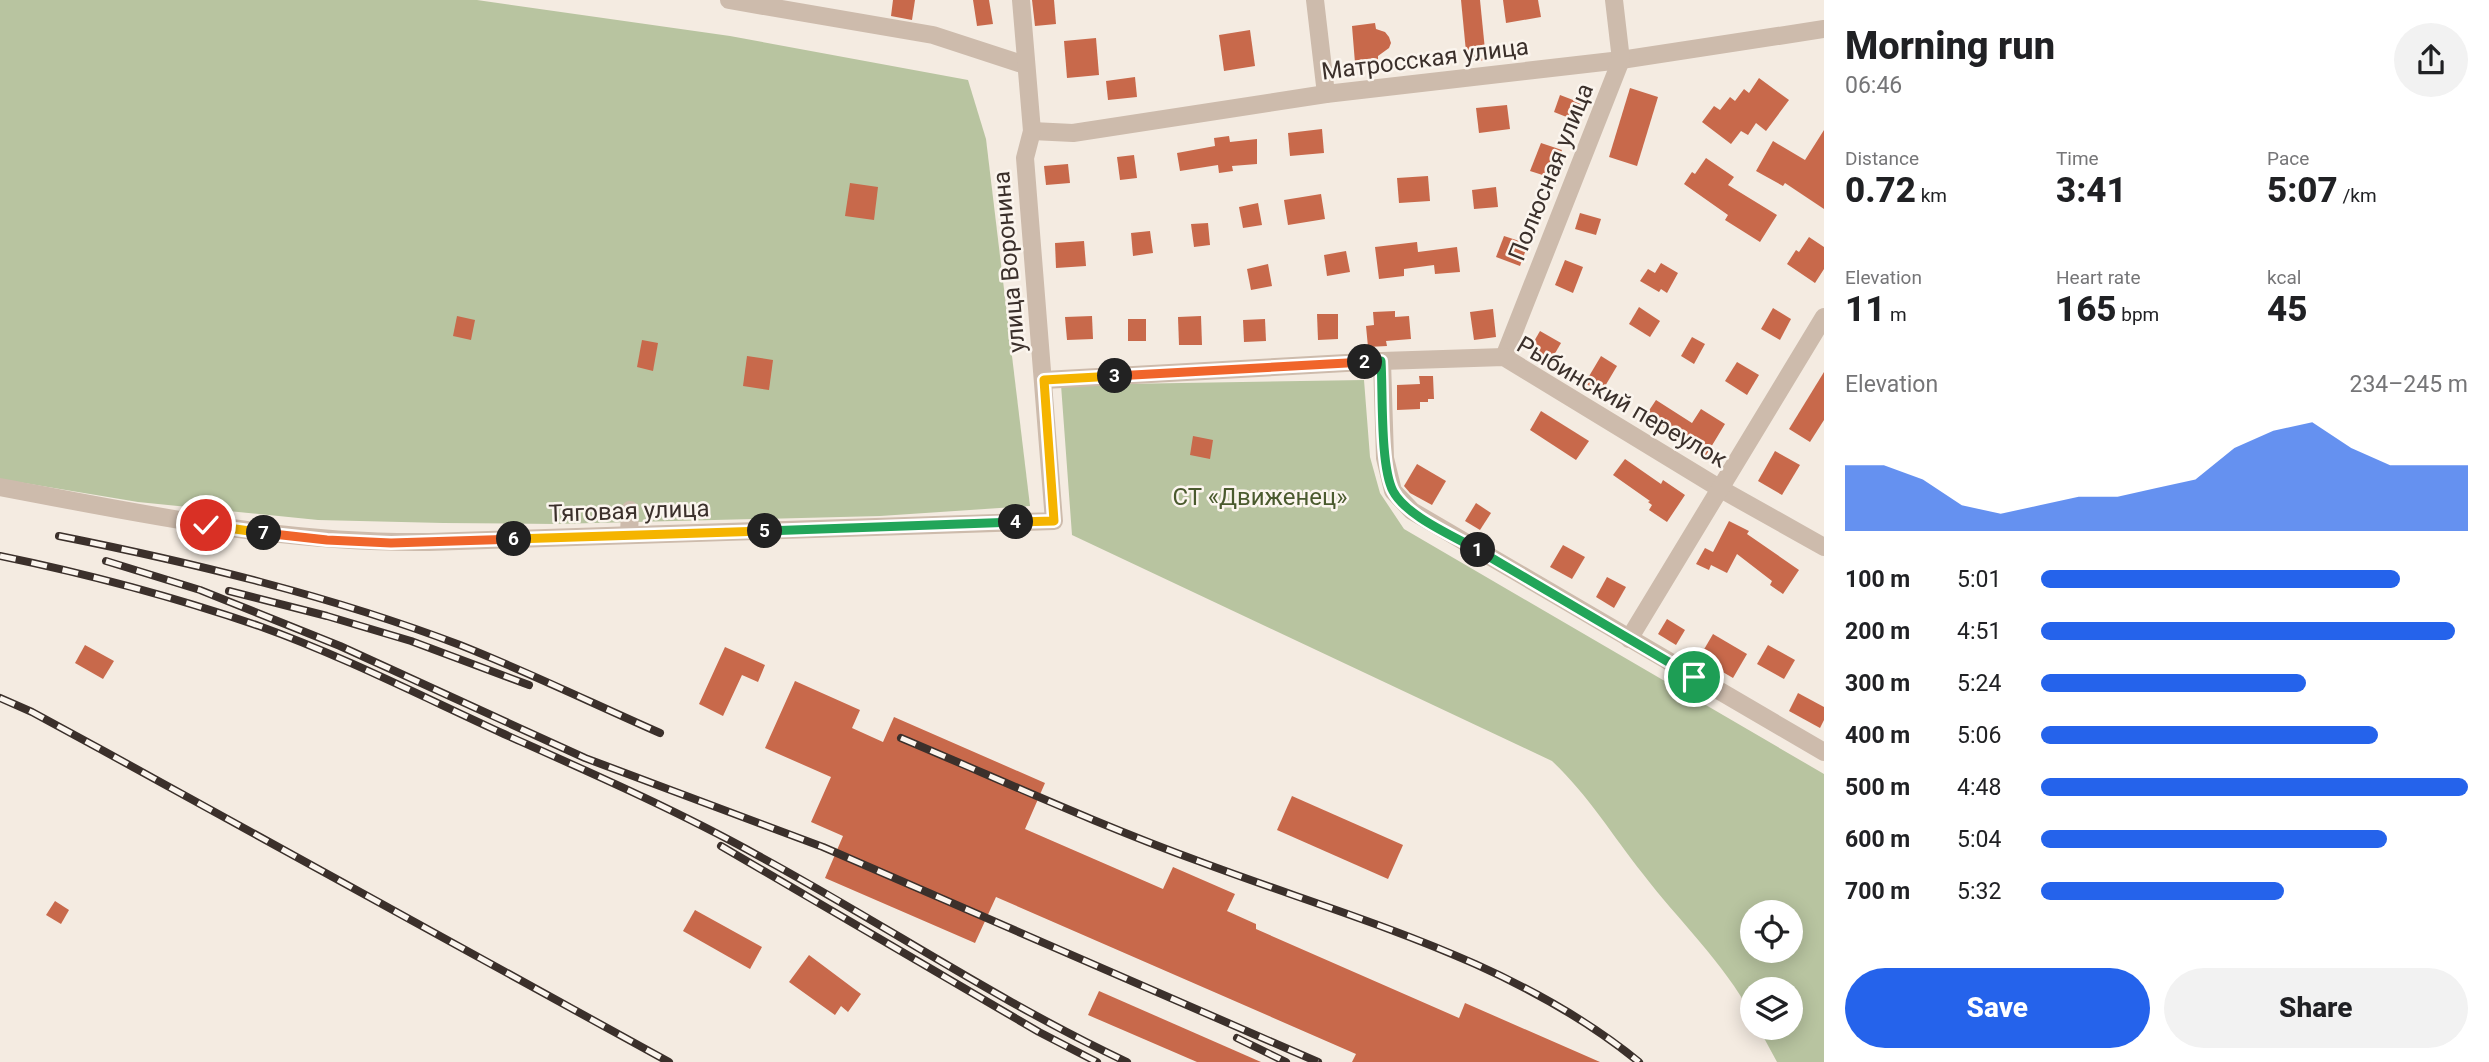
<!DOCTYPE html>
<html lang="en">
<head>
<meta charset="utf-8">
<style>
	body { margin:0; font-family:Roboto,sans-serif; background:#f2f2f2; color:#202124; height:100vh; display:flex; flex-direction:column; font-size:26px; white-space:nowrap }
	* { box-sizing:border-box; margin:0 }
	p { font-size:23px; color:#757577 }
	.icon { flex:none; width:38px; height:38px; fill:none; stroke:currentColor; stroke-width:2; stroke-linecap:round; stroke-linejoin:round }
	.map { position:relative; flex:1; overflow:hidden }
	.details { display:flex; flex-direction:column; background:#fff; width:665px }
	.details>* { flex:none }
	.tools { position:absolute; left:1740px; top:900px; display:grid; gap:14px }
	.tools a { display:grid; place-items:center; width:63px; height:63px; border-radius:50%; background:#fff; box-shadow:0 4px 18px #0003; font-size:35px }
	.pin { position:absolute; display:grid; place-items:center; width:60px; height:60px; color:#fff; margin:-30px; border:4px solid #fff; border-radius:50%; box-shadow:0 2px 7px #0007 }
	.km { position:absolute; width:35px; height:35px; margin:-18px; border-radius:50%; background:#222; color:#fff; font-size:19px; line-height:35px; text-align:center }
	.round { display:grid; place-items:center; flex:none; width:74px; height:74px; border-radius:37px; background:#f2f2f2 }
	.summary { display:flex; align-items:center; justify-content:space-between; height:119px; padding:0 21px }
	h1 { font-size:38px; font-weight:800; line-height:52px }
	.metrics { display:grid; grid-template-columns:repeat(3,1fr); gap:10px; height:119px; padding:7px 21px }
	.metrics div { display:grid; align-content:center }
	.metrics b { font-size:35px; font-weight:800 }
	.metrics small { font-size:19px; font-weight:400 }
	.metrics p { font-size:19px }
	.chart { height:196px; padding:14px 21px }
	.chart p { display:flex; justify-content:space-between }
	.chart svg { width:100%; height:126px; margin-top:7px; fill:#2563eb; opacity:.7 }
	.action { display:flex; gap:14px; margin-top:auto; padding:14px 21px }
	.action a { flex:1; height:80px; border-radius:42px; background:#2563eb; color:#fff; font-size:28px; font-weight:800; line-height:80px; text-align:center }
	.action a+a { background:#f2f2f2; color:#202124 }
	ul { padding:0 21px; list-style:none; font-size:23px }
	li { display:grid; grid-template-columns:112px 84px 1fr; align-items:center; height:52px }
	li i { height:18px; border-radius:9px; background:#2563eb }
	main { display:flex; flex:1; min-height:0 }
	.map>svg:first-child { display:block }
</style>
</head>
<body>
<main>
<div class="map">
<svg width="1824" height="1062" viewBox="0 0 1824 1062">
	<rect width="100%" height="100%" fill="#f4ebe1"/>
	<!-- green -->
	<g fill="#b8c4a0" fill-rule="evenodd">
		<polygon points="0,0 477,0 730,36 968,80 986,139 1030,506 880,516 555,524 443,523 318,520 138,502 0,479"/>
		<path d="M1364 380 1370 457 1380 493 1404 529 1824 774V1062H1777L1758 1027H1790V989H1752V1015C1723 962 1679 921 1643 874 1612 835 1589 796 1552 761L1072 535 1061 385ZM1752 912H1790V950H1752Z"/>
	</g>
	<!-- building -->
	<g fill="#c8694b">
		<polygon points="893,0 915,0 912,20 891,16"/>
		<polygon points="973,0 989,0 993,24 977,26"/>
		<polygon points="1032,0 1054,0 1056,24 1035,26"/>
		<polygon points="1461,0 1480,0 1486,60 1467,62"/>
		<polygon points="1503,0 1538,0 1541,17 1506,23"/>
		<polygon points="1375,23 1376,29 1385,32 1389,37 1391,43 1389,48 1378,56 1378,61 1355,63 1352,26"/>
		<polygon points="1250,30 1255,66 1224,71 1219,35"/>
		<polygon points="1096,38 1099,75 1067,78 1064,41"/>
		<polygon points="1135,77 1137,97 1108,100 1106,81"/>
		<polygon points="1759,78 1789,100 1766,131 1756,123 1748,135 1741,131 1731,144 1702,122 1714,106 1720,110 1730,97 1735,101 1744,89 1749,93"/>
		<polygon points="1630,88 1658,97 1637,166 1609,157"/>
		<polygon points="1560,95 1581,103 1574,120 1554,112"/>
		<polygon points="1507,105 1510,129 1479,133 1476,108"/>
		<polygon points="1322,129 1324,153 1290,156 1288,133"/>
		<polygon points="1824,130 1824,209 1785,183 1783,186 1756,171 1773,141 1805,160"/>
		<polygon points="1229,136 1230,142 1257,139 1257,164 1232,166 1233,171 1219,173 1218,165 1180,171 1177,153 1215,146 1214,138"/>
		<polygon points="1541,143 1562,150 1552,178 1530,171"/>
		<polygon points="1134,155 1137,178 1120,180 1117,157"/>
		<polygon points="1706,158 1734,177 1728,185 1777,215 1760,242 1725,220 1728,215 1684,184 1692,172 1695,174"/>
		<polygon points="1068,164 1070,183 1046,185 1044,166"/>
		<polygon points="1428,176 1430,201 1399,203 1397,178"/>
		<polygon points="850,183 878,187 874,220 845,216"/>
		<polygon points="1496,187 1498,207 1474,209 1472,190"/>
		<polygon points="1321,194 1325,219 1288,225 1284,200"/>
		<polygon points="1258,203 1262,225 1243,228 1239,207"/>
		<polygon points="1580,213 1601,219 1596,235 1575,229"/>
		<polygon points="1208,223 1210,245 1194,247 1191,224"/>
		<polygon points="1150,231 1153,253 1133,256 1131,233"/>
		<polygon points="1504,236 1528,244 1520,266 1496,257"/>
		<polygon points="1809,237 1824,247 1824,269 1815,283 1787,264 1796,250 1799,252"/>
		<polygon points="1084,241 1086,266 1056,268 1055,243"/>
		<polygon points="1417,242 1418,252 1457,247 1460,272 1435,274 1434,265 1404,269 1404,276 1379,279 1375,247"/>
		<polygon points="1346,251 1350,272 1327,276 1324,255"/>
		<polygon points="1565,260 1583,267 1573,293 1555,285"/>
		<polygon points="1661,263 1678,273 1667,293 1661,289 1659,292 1640,281 1648,269 1655,273"/>
		<polygon points="1268,264 1272,286 1251,290 1247,269"/>
		<polygon points="1639,307 1660,321 1650,337 1629,324"/>
		<polygon points="1773,308 1791,319 1780,340 1761,329"/>
		<polygon points="1493,309 1496,337 1474,340 1470,312"/>
		<polygon points="1395,311 1395,317 1409,316 1411,339 1386,341 1387,346 1368,347 1366,326 1374,325 1373,312"/>
		<polygon points="1317,314 1338,314 1338,339 1318,340"/>
		<polygon points="457,316 475,320 471,340 453,336"/>
		<polygon points="1092,316 1093,339 1067,340 1065,317"/>
		<polygon points="1201,316 1202,345 1179,345 1178,317"/>
		<rect x="1128" y="319" width="18" height="22"/>
		<polygon points="1265,319 1266,341 1244,342 1243,320"/>
		<polygon points="1540,331 1561,343 1550,362 1529,350"/>
		<polygon points="1692,337 1705,344 1694,364 1681,356"/>
		<polygon points="642,340 658,343 653,371 637,367"/>
		<polygon points="747,356 773,360 769,390 743,386"/>
		<polygon points="1601,356 1617,366 1601,393 1585,383"/>
		<polygon points="1737,362 1759,375 1747,395 1725,381"/>
		<polygon points="1824,372 1824,420 1810,442 1789,429"/>
		<polygon points="1419,376 1433,376 1434,399 1428,399 1428,402 1420,402 1420,409 1397,410 1397,385 1420,384"/>
		<polygon points="1656,400 1692,423 1701,409 1725,424 1705,457 1681,441 1683,439 1646,415"/>
		<polygon points="1541,411 1589,441 1576,460 1530,430"/>
		<polygon points="1193,436 1213,440 1210,459 1190,455"/>
		<polygon points="1775,451 1800,465 1782,495 1758,481"/>
		<polygon points="1625,459 1661,484 1663,480 1685,495 1667,522 1649,510 1652,505 1648,502 1650,501 1613,475"/>
		<polygon points="1417,464 1446,481 1432,505 1410,493 1404,486"/>
		<polygon points="1476,503 1491,513 1480,530 1465,521"/>
		<polygon points="1729,521 1749,531 1747,534 1799,570 1783,594 1770,585 1772,581 1737,554 1727,573 1711,565 1709,570 1696,564 1705,548 1713,552"/>
		<polygon points="1563,545 1585,557 1572,579 1550,567"/>
		<polygon points="1607,577 1626,587 1614,608 1596,597"/>
		<polygon points="1667,619 1685,630 1676,645 1658,634"/>
		<polygon points="1713,634 1747,654 1733,678 1699,658"/>
		<polygon points="85,645 114,661 103,679 75,663"/>
		<polygon points="1768,645 1795,660 1784,679 1757,664"/>
		<polygon points="725,647 765,665 758,682 742,675 723,716 699,704"/>
		<polygon points="795,681 860,710 852,728 883,742 894,717 1045,783 1025,829 1163,889 1173,867 1235,894 1227,911 1256,924 1256,929 1459,1018 1465,1003 1600,1062 1352,1062 1356,1054 996,897 975,943 825,878 843,836 811,822 831,777 765,748"/>
		<polygon points="1798,693 1824,707 1824,720 1820,728 1789,711"/>
		<polygon points="1292,796 1403,845 1388,879 1277,830"/>
		<polygon points="55,901 69,910 61,924 46,915"/>
		<polygon points="695,910 762,947 750,969 683,931"/>
		<polygon points="809,955 861,994 848,1012 841,1006 835,1015 789,982"/>
		<polygon points="1099,991 1261,1062 1197,1062 1088,1015"/>
	</g>
	<g fill="none" stroke-linecap="round" stroke-linejoin="round">
		<!-- minor -->
		<g stroke="#cdbbac" stroke-width="18">
			<polyline points="729,0 933,35 1025,65"/>
			<polyline points="1315,0 1326,94"/>
			<polyline points="1032,131 1073,133 1326,94 1621,60 1824,29"/>
			<polyline points="1504,357 1621,60 1614,0"/>
			<polyline points="1382,361 1385,458 1393,491 1412,511 1824,752"/>
			<polyline points="1044,380 1382,361 1504,357 1719,488 1824,547"/>
			<path d="M0 487C142 514 284 544 429 542L1054 521 1025 158 1032 131 1021 0"/>
			<polyline points="629,535 630,510"/>
			<polyline points="1629,639 1824,317"/>
		</g>
		<defs>
			<g id="rail">
				<path d="M59 536C194 563 331 596 460 645 528 672 594 704 660 733"/>
				<path d="M0 556C88 574 174 597 259 626 343 656 423 697 504 734 589 772 676 810 757 855 881 922 999 1002 1127 1062"/>
				<polyline points="106,561 200,590 340,646 585,758 823,847 1318,1062"/>
				<polyline points="229,591 327,616 411,641 529,685"/>
				<polyline points="0,698 32,712 102,750 669,1062"/>
				<path d="M901 738C1001 780 1099 825 1201 862 1350 918 1513 959 1639 1062"/>
				<polyline points="721,846 1039,1032 1097,1062"/>
				<polyline points="1237,1038 1286,1062"/>
			</g>
		</defs>
		<!-- rail casing -->
		<use href="#rail" stroke="#3b302b" stroke-width="8"/>
		<!-- rail -->
		<use href="#rail" stroke="#fbf5ee" stroke-width="5" stroke-dasharray="16" stroke-linecap="butt"/>
	</g>
	<g fill="none" stroke-linecap="round" stroke-linejoin="round">
		<defs>
			<polyline id="split-1" points="1478,550 1694,677"/>
			<path id="split-2" d="M1365 362 1381 361C1383 392 1380 466 1393 491 1406 516 1454 536 1478 550"/>
			<polyline id="split-3" points="1115,376 1365,362"/>
			<polyline id="split-4" points="1016,522 1054,521 1044,380 1115,376"/>
			<polyline id="split-5" points="765,531 1016,522"/>
			<polyline id="split-6" points="514,539 765,531"/>
			<polyline id="split-7" points="264,533 327,540 391,543 514,539"/>
			<polyline id="split-8" points="206,525 264,533"/>
		</defs>
		<!-- split-1 casing -->
		<use href="#split-1" stroke="#fff" stroke-width="14"/>
		<!-- split-2 casing -->
		<use href="#split-2" stroke="#fff" stroke-width="14"/>
		<!-- split-3 casing -->
		<use href="#split-3" stroke="#fff" stroke-width="14"/>
		<!-- split-4 casing -->
		<use href="#split-4" stroke="#fff" stroke-width="14"/>
		<!-- split-5 casing -->
		<use href="#split-5" stroke="#fff" stroke-width="14"/>
		<!-- split-6 casing -->
		<use href="#split-6" stroke="#fff" stroke-width="14"/>
		<!-- split-7 casing -->
		<use href="#split-7" stroke="#fff" stroke-width="14"/>
		<!-- split-8 casing -->
		<use href="#split-8" stroke="#fff" stroke-width="14"/>
		<!-- split-1 -->
		<use href="#split-1" stroke="#22a559" stroke-width="9"/>
		<!-- split-2 -->
		<use href="#split-2" stroke="#22a559" stroke-width="9"/>
		<!-- split-3 -->
		<use href="#split-3" stroke="#f0652b" stroke-width="9"/>
		<!-- split-4 -->
		<use href="#split-4" stroke="#f5b400" stroke-width="9"/>
		<!-- split-5 -->
		<use href="#split-5" stroke="#22a559" stroke-width="9"/>
		<!-- split-6 -->
		<use href="#split-6" stroke="#f5b400" stroke-width="9"/>
		<!-- split-7 -->
		<use href="#split-7" stroke="#f0652b" stroke-width="9"/>
		<!-- split-8 -->
		<use href="#split-8" stroke="#f5b400" stroke-width="9"/>
	</g>
	<g text-anchor="middle" dominant-baseline="central" stroke-width="5" stroke-linejoin="round" paint-order="stroke">
		<!-- street labels -->
		<g font-size="24" fill="#3b302b" stroke="#fbf5ee">
			<text transform="translate(1425 59) rotate(-7)">Матросская улица</text>
			<text transform="translate(1551 172) rotate(-68)">Полюсная улица</text>
			<text transform="translate(1009 262) rotate(-95)">улица Воронина</text>
			<text transform="translate(1622 402) rotate(30)">Рыбинский переулок</text>
			<text transform="translate(629 511) rotate(-2)">Тяговая улица</text>
		</g>
		<!-- park labels -->
		<g font-size="24" fill="#4a5a2e" stroke="#fbf5ee">
			<text x="1260" y="497">СТ «Движенец»</text>
		</g>
	</g>
</svg>
<div class="tools">
<a><svg class="icon" aria-label="locate" viewBox="0 0 24 24"><circle cx="12" cy="12" r="6"/><path d="M12 2v4M12 18v4M2 12h4M18 12h4"/></svg></a>
<a><svg class="icon" aria-label="layers" viewBox="0 0 24 24"><path d="M12 4l9 5-9 5-9-5zM3 14l9 5 9-5"/></svg></a>
</div>
<div class="pin" style="left:1694px;top:677px;background:#1e9e55"><svg class="icon" aria-label="arrive" viewBox="0 0 24 24"><path d="M6 21V4h12l-3 4 3 4H6"/></svg></div>
<div class="pin" style="left:206px;top:525px;background:#d93025"><svg class="icon" aria-label="check" viewBox="0 0 24 24"><path d="M5 12l5 5 9-10"/></svg></div>
<b class="km" style="left:1478px;top:550px">1</b>
<b class="km" style="left:1365px;top:362px">2</b>
<b class="km" style="left:1115px;top:376px">3</b>
<b class="km" style="left:1016px;top:522px">4</b>
<b class="km" style="left:765px;top:531px">5</b>
<b class="km" style="left:514px;top:539px">6</b>
<b class="km" style="left:264px;top:533px">7</b>
</div>
<section class="details">
<div class="summary"><div><h1>Morning run</h1><p>06:46</p></div><a class="round"><svg class="icon" aria-label="share" viewBox="0 0 24 24"><path d="M12 15V3M7 8l5-5 5 5M5 13v7h14v-7"/></svg></a></div>
<div class="metrics">
<div><p>Distance</p><b>0.72<small> km</small></b></div>
<div><p>Time</p><b>3:41</b></div>
<div><p>Pace</p><b>5:07<small> /km</small></b></div>
</div>
<div class="metrics">
<div><p>Elevation</p><b>11<small> m</small></b></div>
<div><p>Heart rate</p><b>165<small> bpm</small></b></div>
<div><p>kcal</p><b>45</b></div>
</div>
<div class="chart"><p><span>Elevation</span>234–245 m</p>
<svg viewBox="0 0 160 44" preserveAspectRatio="none"><path d="M0 44V21L10 21L20 26L30 35L40 38L50 35L60 32L70 32L80 29L90 26L100 15L110 9L120 6L130 15L140 21L150 21L160 21V44z"/></svg>
</div>
<ul>
<li><b>100 m</b>5:01<i style="width:84%"></i></li>
<li><b>200 m</b>4:51<i style="width:97%"></i></li>
<li><b>300 m</b>5:24<i style="width:62%"></i></li>
<li><b>400 m</b>5:06<i style="width:79%"></i></li>
<li><b>500 m</b>4:48<i style="width:100%"></i></li>
<li><b>600 m</b>5:04<i style="width:81%"></i></li>
<li><b>700 m</b>5:32<i style="width:57%"></i></li>
</ul>
<div class="action"><a>Save</a><a>Share</a></div>
</section>
</main>
</body>
</html>
